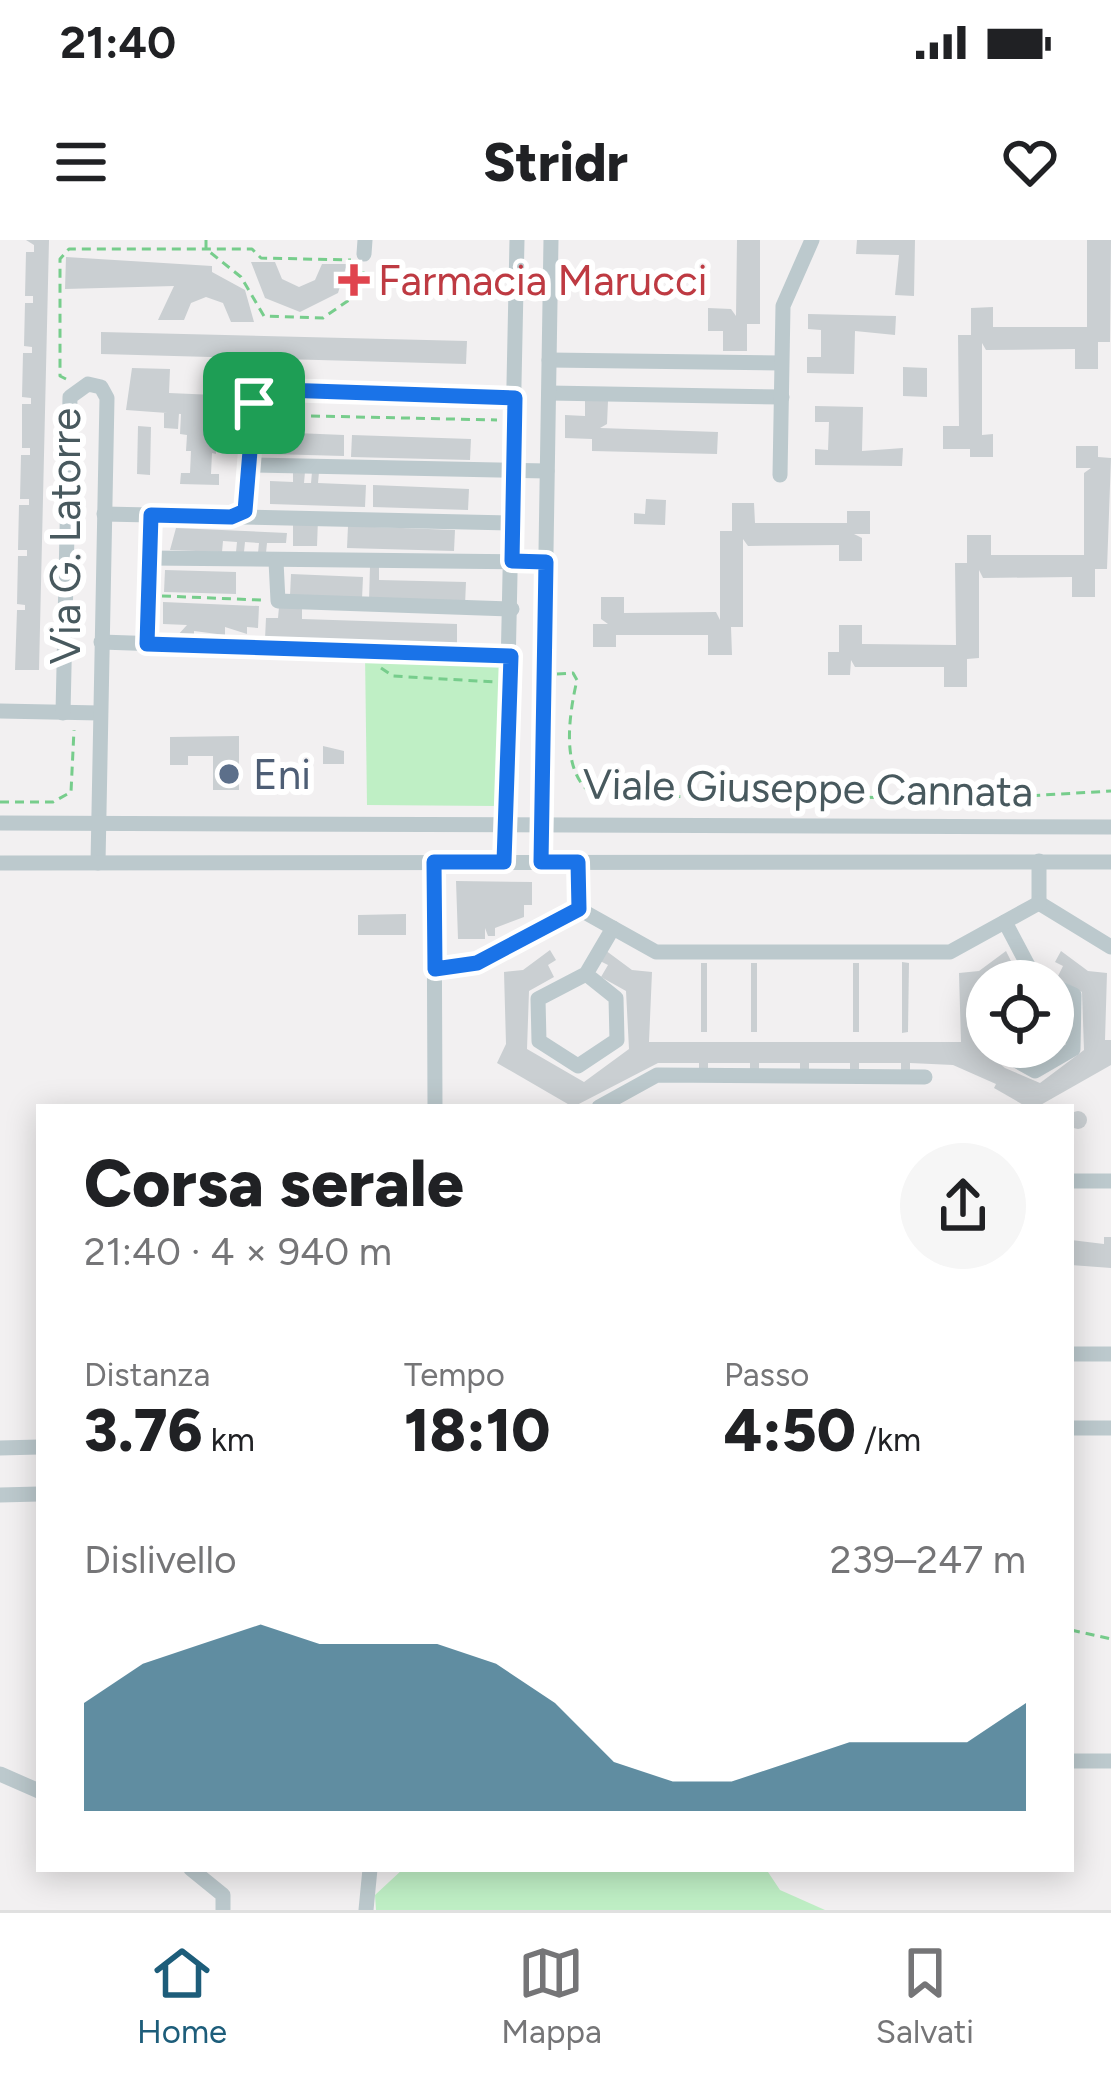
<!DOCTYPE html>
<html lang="it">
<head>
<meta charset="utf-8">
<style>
	body { margin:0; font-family:Figtree,sans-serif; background:#f6f6f6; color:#202124; height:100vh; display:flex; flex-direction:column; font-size:45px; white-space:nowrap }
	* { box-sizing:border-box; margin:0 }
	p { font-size:39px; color:#757577 }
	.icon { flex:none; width:66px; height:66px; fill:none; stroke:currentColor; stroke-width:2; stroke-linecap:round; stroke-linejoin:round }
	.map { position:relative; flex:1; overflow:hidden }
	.sheet { position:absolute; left:36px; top:864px; width:1038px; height:768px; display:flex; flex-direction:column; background:#fff; border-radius:0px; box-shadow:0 6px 30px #0003 }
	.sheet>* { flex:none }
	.fabs { position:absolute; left:966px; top:720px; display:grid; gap:24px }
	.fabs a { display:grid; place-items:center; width:108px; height:108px; border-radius:50%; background:#fff; box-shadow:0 6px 30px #0003; font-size:60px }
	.pin { position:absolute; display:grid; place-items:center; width:102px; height:102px; color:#fff; margin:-51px; border-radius:24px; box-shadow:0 6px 18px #0006 }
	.round { display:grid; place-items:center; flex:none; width:126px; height:126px; border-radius:63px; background:#f6f6f6 }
	.headline { display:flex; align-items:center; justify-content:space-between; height:204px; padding:0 48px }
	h1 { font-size:66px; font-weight:800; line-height:90px }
	.stats { display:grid; grid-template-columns:repeat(3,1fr); gap:18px; height:204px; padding:12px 48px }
	.stats div { display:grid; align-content:center }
	.stats b { font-size:60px; font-weight:800 }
	.stats small { font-size:33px; font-weight:400 }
	.stats p { font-size:33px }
	.chart { height:336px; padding:24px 48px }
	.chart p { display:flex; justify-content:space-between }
	.chart svg { width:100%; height:216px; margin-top:12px; fill:#1d5d7a; opacity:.7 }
	.status { display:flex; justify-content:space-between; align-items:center; height:84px; padding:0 60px; background:#fff; direction:ltr }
	.status svg { height:33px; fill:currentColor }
	header { display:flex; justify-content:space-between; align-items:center; height:156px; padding:0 48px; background:#fff; font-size:54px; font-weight:800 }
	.tabs { display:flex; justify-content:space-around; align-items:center; height:168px; border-top:3px solid #e0e0e0; background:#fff; font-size:33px; color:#757577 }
	.tabs a { display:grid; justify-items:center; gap:6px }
	.tabs .active { color:#1d5d7a }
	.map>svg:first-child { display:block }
</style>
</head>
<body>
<div class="status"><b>21:40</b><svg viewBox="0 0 49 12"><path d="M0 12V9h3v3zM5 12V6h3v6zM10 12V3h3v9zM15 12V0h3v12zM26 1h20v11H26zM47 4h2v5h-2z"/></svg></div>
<header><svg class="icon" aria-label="menu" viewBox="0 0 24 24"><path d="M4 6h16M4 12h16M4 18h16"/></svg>Stridr<svg class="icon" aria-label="heart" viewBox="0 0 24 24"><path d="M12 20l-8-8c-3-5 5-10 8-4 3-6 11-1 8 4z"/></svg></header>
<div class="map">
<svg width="1111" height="1670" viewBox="0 0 1111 1670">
	<rect width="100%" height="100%" fill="#f2f0f1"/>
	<!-- green -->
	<g fill="#bfefc5">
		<polygon points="365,414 501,419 496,566 367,565"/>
		<polygon points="403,1629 766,1629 780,1650 825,1670 376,1670 375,1655"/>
	</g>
	<!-- building -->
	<g fill="#cacfd2">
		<polygon points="26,0 49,0 39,430 15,430 17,370 25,370 25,365 17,364 18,316 27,316 27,310 18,310 19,265 29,265 29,259 20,259 21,215 30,215 30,208 22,208 22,164 31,164 31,158 22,157 23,113 32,113 32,107 24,106 25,63 33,63 33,56 25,56 26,12 34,12 34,5"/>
		<polygon points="737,0 760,0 760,84 747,84 747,111 723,111 723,91 708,91 708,68 731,69 736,76"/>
		<polygon points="857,0 915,0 914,56 895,55 899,15 856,14"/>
		<polygon points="1087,0 1111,0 1110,102 1098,102 1098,129 1075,129 1075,109 986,110 982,103 982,195 993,194 993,217 970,217 970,209 943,209 943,186 959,186 958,95 971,95 971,68 993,67 993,87 1087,87"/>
		<polygon points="66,17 212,26 212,32 245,50 254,82 231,82 223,63 206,57 191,63 184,80 158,80 174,46 65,49"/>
		<polygon points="251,22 275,22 282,39 299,47 315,40 322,24 347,24 338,53 300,72 265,58"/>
		<polygon points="808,74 896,76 895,95 855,91 854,134 807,133 807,117 821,117 821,90 808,89"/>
		<polygon points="101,92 467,101 466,124 101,114"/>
		<polygon points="903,127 927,128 927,157 903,156"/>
		<polygon points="132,128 170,129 169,153 215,155 216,214 212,213 211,234 219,234 219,245 180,244 181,233 190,233 191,211 186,211 187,195 180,194 181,174 126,170"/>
		<polygon points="585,161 608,161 607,184 600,188 718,192 717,214 592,211 592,199 565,198 565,175 585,176"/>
		<polygon points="815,166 863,167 862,211 903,208 902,226 815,225 815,209 828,210 829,182 815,182"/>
		<polygon points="164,173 179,173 178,189 164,188"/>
		<polygon points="138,186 151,187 150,235 137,234"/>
		<polygon points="272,192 344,195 344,216 271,214"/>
		<polygon points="352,195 471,199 470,220 351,217"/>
		<polygon points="1076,206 1098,206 1098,217 1111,218 1107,329 1095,329 1095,357 1072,357 1072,337 983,338 979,330 979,418 967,419 967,447 944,447 944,427 855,427 851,420 850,435 828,435 828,412 839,412 839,385 862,385 862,404 956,405 955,323 967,323 967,295 991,295 991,315 1084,315 1084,233 1091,228 1076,228"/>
		<polygon points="293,231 305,232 304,243 311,243 312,232 319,232 318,243 366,245 365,267 270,264 270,241 293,242"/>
		<polygon points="373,245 469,249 468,270 373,267"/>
		<polygon points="646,259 666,260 665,285 634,284 634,273 645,274"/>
		<polygon points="732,263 754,263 755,283 847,283 847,271 870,271 870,294 854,294 862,298 862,321 839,321 839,305 748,306 743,299 743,387 731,387 732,415 708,415 708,395 616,395 616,407 593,407 593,384 608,384 601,379 601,357 624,357 624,373 716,372 720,380 720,291 732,291"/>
		<polygon points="318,279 317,306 293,306 293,285"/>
		<polygon points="348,286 455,290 454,311 347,308"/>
		<polygon points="176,288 287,293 286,303 267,303 266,313 258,313 259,303 245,302 244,312 236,312 237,302 223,301 222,312 170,310"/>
		<polygon points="370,326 379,326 379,340 466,342 465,365 369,361"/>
		<polygon points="165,330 236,332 236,354 164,352"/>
		<polygon points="291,334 363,337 362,359 290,356"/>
		<polygon points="163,362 259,366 258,388 247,387 247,394 225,387 225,395 194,391 194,397 177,396 187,385 163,384"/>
		<polygon points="279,367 302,368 302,379 457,384 457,405 265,399 266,378 278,378"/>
		<polygon points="239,496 239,550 213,550 213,516 188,516 188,525 170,525 170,497"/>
		<polygon points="323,506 344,511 344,524 323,524"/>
		<polygon points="456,641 532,642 532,665 524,665 524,677 495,688 495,696 488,696 485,688 485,699 458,699"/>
		<polygon points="406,674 406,695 358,695 358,675"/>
		<polygon points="550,710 556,720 548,725 554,737 529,751 527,809 584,842 629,809 626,751 601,737 608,725 600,721 605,710 632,730 652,732 649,802 961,802 959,733 979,731 1006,711 1011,721 1003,726 1010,738 987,741 982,809 1005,828 1040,843 1084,810 1082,752 1057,738 1063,726 1055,722 1061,711 1088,731 1107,733 1105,800 1111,800 1111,825 1037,867 1027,867 994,848 996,844 953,825 910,823 910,830 901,830 901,823 859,823 859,830 850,830 850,823 809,823 809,830 800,830 800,823 759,823 759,830 750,830 750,823 708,823 708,830 699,830 699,823 658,823 573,867 497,823 506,804 504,732 523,730"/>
		<polygon points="902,722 909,723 908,792 902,793"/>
		<rect x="701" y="723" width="6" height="69"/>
		<rect x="751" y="723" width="6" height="69"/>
		<rect x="853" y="723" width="6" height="69"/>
		<circle cx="1078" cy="880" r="9"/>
		<polygon points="1104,997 1111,997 1111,1028 1071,1025 1071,1000 1104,1004"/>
	</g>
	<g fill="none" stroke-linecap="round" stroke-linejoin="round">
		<!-- path -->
		<g stroke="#77cd8c" stroke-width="3" stroke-dasharray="9 6" stroke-linecap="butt">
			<polyline points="206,0 206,9 241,37 264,76 323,78 362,51 363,31"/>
			<polyline points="66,139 60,136 60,19 69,9 252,9 261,18 351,20"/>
			<polyline points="266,175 497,180"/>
			<polyline points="162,356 261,360"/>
			<polyline points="381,428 393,436 495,442"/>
			<path d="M557 434 573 433 577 440C569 475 559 536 596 556L993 558 1111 551"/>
			<polyline points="0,562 53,562 71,552 74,490"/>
			<polyline points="1071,1390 1111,1399"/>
		</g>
		<!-- minor -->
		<g stroke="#bcc9cd" stroke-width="15">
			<polyline points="364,14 365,0"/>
			<polyline points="549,120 781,123"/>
			<polyline points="549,153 782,157"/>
			<polyline points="249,225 547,231"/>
			<polyline points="780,235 783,66 812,0"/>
			<polyline points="104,274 513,283"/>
			<polyline points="234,276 245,271 248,257 254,162 262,152 515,158"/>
			<polyline points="149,318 546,322"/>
			<polyline points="276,321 278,361 512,369"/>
			<polyline points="101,402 511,416"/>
			<polyline points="147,404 151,275"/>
			<polyline points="0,471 100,473"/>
			<polyline points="63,473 70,157 88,144 101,147 107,158 98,623"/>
			<polyline points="0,583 1111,587"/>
			<polyline points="1039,621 1039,663"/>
			<polyline points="504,622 517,0"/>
			<polyline points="541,622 551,0"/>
			<polyline points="578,622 579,669"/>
			<polyline points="0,623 1111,622"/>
			<polyline points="434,623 435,867"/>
			<polyline points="1039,663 1111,707"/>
			<polyline points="1005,682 1033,735 1045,741"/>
			<polyline points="435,729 477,723 579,669 656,712 950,712 1039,663"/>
			<polyline points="586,734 616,758 617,800 578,826 539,801 538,759 586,734 613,688"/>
			<polyline points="992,807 1035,831 1073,809 1074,755 1053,745"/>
			<polyline points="599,867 657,835 925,837"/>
			<polyline points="1071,941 1111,941"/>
			<polyline points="1071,1114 1111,1114"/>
			<polyline points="1071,1188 1111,1188"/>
			<polyline points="0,1208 39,1207"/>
			<polyline points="0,1255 39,1254"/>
			<polyline points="1071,1521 1111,1521"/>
			<polyline points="0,1534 39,1551"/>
			<polyline points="191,1629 223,1655 223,1670"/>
			<polyline points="366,1670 370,1629"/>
		</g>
	</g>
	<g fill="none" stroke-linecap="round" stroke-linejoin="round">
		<defs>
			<polygon id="route" points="283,150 515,158 512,321 546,322 541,622 578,622 579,669 477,723 435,729 434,622 504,622 511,416 147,404 151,275 231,277 245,271 254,163 262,152"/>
		</defs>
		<!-- route casing -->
		<use href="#route" stroke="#fff" stroke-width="24"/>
		<!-- route -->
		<use href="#route" stroke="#1a73e8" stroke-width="15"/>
	</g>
	<!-- markers -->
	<path fill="#e0444e" stroke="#fff" stroke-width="4.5" d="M348 22h12v12h12v12h-12v12h-12v-12h-12v-12h12z"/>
	<circle fill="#5c6f8a" stroke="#fff" stroke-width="4.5" cx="229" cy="534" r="12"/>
	<g text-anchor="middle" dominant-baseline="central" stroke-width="12" stroke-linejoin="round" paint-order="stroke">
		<!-- health labels -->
		<g font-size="42" fill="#be3a42" stroke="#fff" text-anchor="start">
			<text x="378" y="40">Farmacia Marucci</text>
		</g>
		<!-- street labels -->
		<g font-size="42" fill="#48595e" stroke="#fff">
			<text transform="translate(65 296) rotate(-90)">Via G. Latorre</text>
			<text transform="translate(808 548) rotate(1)">Viale Giuseppe Cannata</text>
		</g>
		<!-- service labels -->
		<g font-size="42" fill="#4e5e75" stroke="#fff" text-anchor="start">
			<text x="253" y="534">Eni</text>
		</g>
	</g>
</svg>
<div class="fabs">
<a><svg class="icon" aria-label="locate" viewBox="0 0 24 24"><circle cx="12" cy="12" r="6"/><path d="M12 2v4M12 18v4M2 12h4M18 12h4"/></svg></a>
</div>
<div class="pin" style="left:254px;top:163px;background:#1e9e55"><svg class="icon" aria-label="arrive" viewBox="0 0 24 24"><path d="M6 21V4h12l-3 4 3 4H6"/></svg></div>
<section class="sheet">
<div class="headline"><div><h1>Corsa serale</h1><p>21:40 · 4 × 940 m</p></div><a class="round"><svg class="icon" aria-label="share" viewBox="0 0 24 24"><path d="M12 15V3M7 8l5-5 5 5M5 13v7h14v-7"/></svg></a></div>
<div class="stats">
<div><p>Distanza</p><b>3.76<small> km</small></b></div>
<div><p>Tempo</p><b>18:10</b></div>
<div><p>Passo</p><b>4:50<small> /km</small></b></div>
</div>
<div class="chart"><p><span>Dislivello</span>239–247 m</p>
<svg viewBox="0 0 160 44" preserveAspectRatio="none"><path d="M0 44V22L10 14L20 10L30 6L40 10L50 10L60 10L70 14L80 22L90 34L100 38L110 38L120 34L130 30L140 30L150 30L160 22V44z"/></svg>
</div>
</section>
</div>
<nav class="tabs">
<a class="active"><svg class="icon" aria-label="home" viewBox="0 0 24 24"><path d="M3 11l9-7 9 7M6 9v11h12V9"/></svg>Home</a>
<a><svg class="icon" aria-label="map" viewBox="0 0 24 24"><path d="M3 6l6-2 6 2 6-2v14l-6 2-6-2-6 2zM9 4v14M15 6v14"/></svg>Mappa</a>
<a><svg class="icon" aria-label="saved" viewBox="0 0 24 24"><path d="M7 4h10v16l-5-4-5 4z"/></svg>Salvati</a>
</nav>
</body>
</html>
